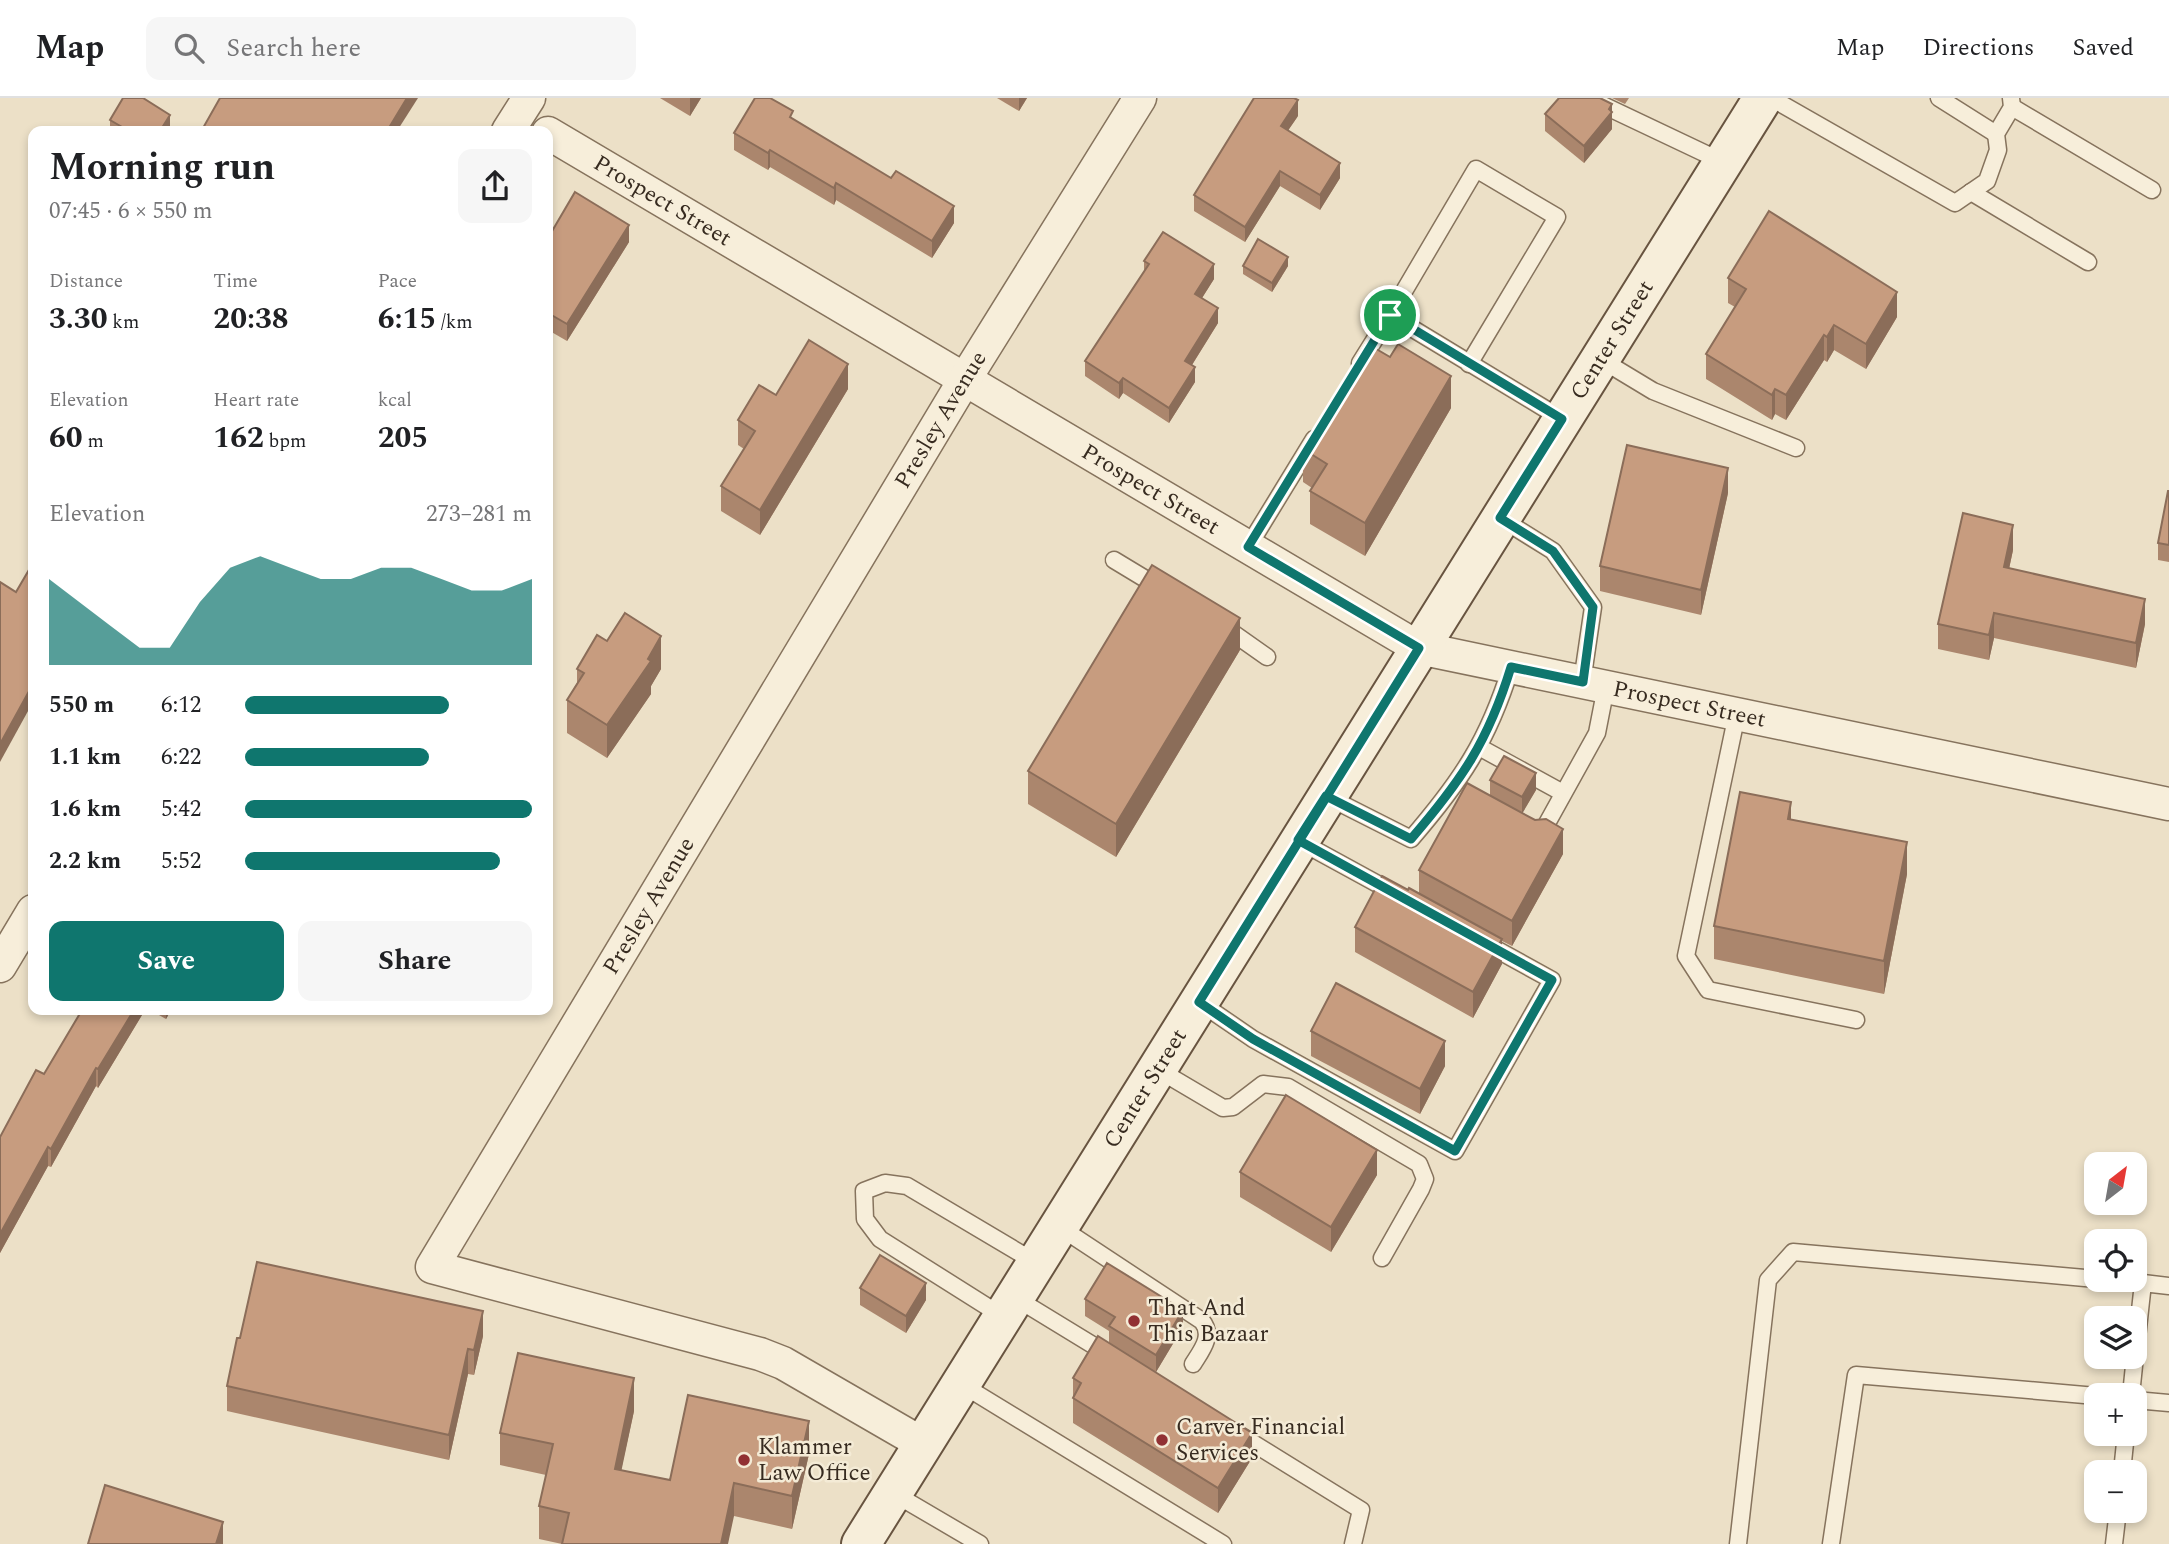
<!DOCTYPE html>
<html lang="en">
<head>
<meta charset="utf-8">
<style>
	body { margin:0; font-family:Spectral,serif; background:#f6f6f6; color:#202124; height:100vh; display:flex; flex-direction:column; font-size:26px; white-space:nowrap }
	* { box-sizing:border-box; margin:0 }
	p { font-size:23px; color:#757577 }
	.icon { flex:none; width:38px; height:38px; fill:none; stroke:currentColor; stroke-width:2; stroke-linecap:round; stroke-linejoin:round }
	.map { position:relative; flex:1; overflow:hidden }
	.sheet { position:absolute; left:28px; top:28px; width:525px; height:889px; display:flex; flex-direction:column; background:#fff; border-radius:14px; box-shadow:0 4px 10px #0003 }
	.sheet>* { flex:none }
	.needle { width:46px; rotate:31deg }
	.fabs { position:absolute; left:2084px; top:1054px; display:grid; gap:14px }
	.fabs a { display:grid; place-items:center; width:63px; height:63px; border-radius:14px; background:#fff; box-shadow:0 4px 10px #0003; font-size:35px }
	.pin { position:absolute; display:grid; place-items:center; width:60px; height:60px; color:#fff; margin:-30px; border:4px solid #fff; border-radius:50%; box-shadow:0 2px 7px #0007 }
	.round { display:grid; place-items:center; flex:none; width:74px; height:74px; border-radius:14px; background:#f6f6f6 }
	.head { display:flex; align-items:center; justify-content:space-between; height:119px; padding:0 21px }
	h1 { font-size:38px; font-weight:700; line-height:52px }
	.stats { display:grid; grid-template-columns:repeat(3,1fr); gap:10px; height:119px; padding:7px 21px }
	.stats div { display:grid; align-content:center }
	.stats b { font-size:30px; font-weight:700 }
	.stats small { font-size:19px; font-weight:400 }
	.stats p { font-size:19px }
	.chart { height:196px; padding:14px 21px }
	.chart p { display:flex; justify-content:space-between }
	.chart svg { width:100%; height:126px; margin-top:7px; fill:#0f766e; opacity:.7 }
	.primary-button { display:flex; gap:14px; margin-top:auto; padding:14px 21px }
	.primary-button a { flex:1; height:80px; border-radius:14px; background:#0f766e; color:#fff; font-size:28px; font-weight:700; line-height:80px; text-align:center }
	.primary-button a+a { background:#f6f6f6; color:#202124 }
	ul { padding:0 21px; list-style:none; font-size:23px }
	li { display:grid; grid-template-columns:112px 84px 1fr; align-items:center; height:52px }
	li i { height:18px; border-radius:9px; background:#0f766e }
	header { display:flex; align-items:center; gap:42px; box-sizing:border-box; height:98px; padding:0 35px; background:#fff; border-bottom:2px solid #e0e0e0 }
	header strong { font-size:33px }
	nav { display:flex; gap:38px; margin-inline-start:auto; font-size:24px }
	.search { width:490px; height:63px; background:#f6f6f6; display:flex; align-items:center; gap:18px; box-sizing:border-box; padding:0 24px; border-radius:14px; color:#757577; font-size:26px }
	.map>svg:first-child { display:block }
</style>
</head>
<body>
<header>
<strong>Map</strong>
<div class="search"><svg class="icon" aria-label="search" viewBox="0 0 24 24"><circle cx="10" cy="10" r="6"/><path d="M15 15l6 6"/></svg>Search here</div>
<nav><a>Map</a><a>Directions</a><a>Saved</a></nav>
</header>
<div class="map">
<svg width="2169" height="1446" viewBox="0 0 2169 1446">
	<rect width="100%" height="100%" fill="#ece0c7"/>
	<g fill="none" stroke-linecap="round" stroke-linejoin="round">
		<defs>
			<g id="lane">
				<polyline points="1588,0 1723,64"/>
				<polyline points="1771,0 1955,105 1987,83 1998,52 1996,36 2012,9 2011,0"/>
				<polyline points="1939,0 1996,36"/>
				<polyline points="2012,9 2152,92"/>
				<polyline points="1971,94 2088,164"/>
				<polyline points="1390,217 1476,71 1557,119 1469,266"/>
				<polyline points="1600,261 1653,293 1796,350"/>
				<polyline points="1360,265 1390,217 1562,321"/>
				<polyline points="1500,420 1553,453 1593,509 1582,584"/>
				<polyline points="1248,449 1314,341"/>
				<polyline points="1114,462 1162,491"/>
				<polyline points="1223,528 1267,559"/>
				<polyline points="1737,616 1686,858 1708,892 1856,922"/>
				<polyline points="1479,649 1563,695"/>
				<path d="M1326 698 1411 741C1461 683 1488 643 1511 569"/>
				<polyline points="1536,736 1540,738 1597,635 1606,589"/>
				<polyline points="1299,743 1396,796"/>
				<polyline points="1199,904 1253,941 1455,1053 1552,882 1483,844"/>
				<polyline points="1157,971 1223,1010 1233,1009 1263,986 1288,989 1419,1066 1425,1081 1421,1091 1382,1160"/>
				<path d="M1058 1128 1202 1223C1214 1238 1201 1253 1193 1266"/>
				<polyline points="2098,1181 2143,1185"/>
				<polyline points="1014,1199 1109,1257"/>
				<polyline points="1002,1218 880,1141 865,1121 864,1093 885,1085 907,1088 1035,1164"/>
				<polyline points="2135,1258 2143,1185 2169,1188"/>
				<polyline points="961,1286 1223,1446"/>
				<polyline points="2131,1297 2135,1258"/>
				<polyline points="2135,1302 2169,1305"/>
				<polyline points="1235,1334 1361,1412 1353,1446"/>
				<polyline points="2122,1374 2126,1335"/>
				<polyline points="893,1395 980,1446"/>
				<polyline points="1738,1446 1768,1182 1793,1154 2096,1181"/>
				<polyline points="1831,1446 1856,1277 2096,1298"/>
				<polyline points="2114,1446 2118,1412"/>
			</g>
			<g id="street">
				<polyline points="508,33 529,0"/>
				<path id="s1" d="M548 35 1419 550 2169 706"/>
				<polyline points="0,868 33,813"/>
				<path id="s2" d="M923 1346 783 1265 760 1256 432 1169 965 281 1140 0"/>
			</g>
			<g id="secondary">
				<path id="s3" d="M861 1446 1763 0"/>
			</g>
		</defs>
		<!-- lane casing -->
		<use href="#lane" stroke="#86735d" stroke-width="19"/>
		<!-- street casing -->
		<use href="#street" stroke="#86735d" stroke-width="35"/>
		<!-- secondary casing -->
		<use href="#secondary" stroke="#685440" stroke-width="42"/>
		<!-- lane -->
		<use href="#lane" stroke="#f7eeda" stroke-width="16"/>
		<!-- street -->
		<use href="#street" stroke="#f7eeda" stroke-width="32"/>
		<!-- secondary -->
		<use href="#secondary" stroke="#f7eeda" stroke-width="38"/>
	</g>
	<!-- wall -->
	<g fill="#ab866d">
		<polygon points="660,0 701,0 690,18"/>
		<polygon points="997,0 1027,0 1019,13"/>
		<polygon points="1612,0 1629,0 1625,6"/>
		<polygon points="1612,6 1612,31 1584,65 1545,33 1545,16"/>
		<polygon points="1298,18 1288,32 1340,80 1320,112 1280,88 1245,144 1194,113 1194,97"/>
		<polygon points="793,21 954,125 932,160 836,102 834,107 770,69 768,72 734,52 734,35"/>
		<polygon points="110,22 170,33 110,33"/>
		<polygon points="548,140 629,144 567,243 548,232"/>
		<polygon points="1144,163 1214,181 1202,200 1218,225 1192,267 1195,284 1169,325 1123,295 1119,301 1085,278 1085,263 1144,175"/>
		<polygon points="1243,168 1288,168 1272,194 1243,176"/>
		<polygon points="1728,180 1897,219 1866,271 1834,252 1827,264 1824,262 1786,322 1775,316 1772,322 1706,281 1706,256 1735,209 1728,205"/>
		<polygon points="848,291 760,437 721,413 721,388 744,351 738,347 738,322 776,297"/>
		<polygon points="1451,310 1365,458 1310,426 1310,393 1312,390 1303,384 1303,351"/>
		<polygon points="2169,393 2169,464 2158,462 2158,445"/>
		<polygon points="1728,395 1701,517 1600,493 1600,468"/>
		<polygon points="2013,452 2009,471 2145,526 2136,570 1994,540 1989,562 1938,551 1938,526"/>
		<polygon points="1240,552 1116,759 1028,706 1028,673"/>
		<polygon points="577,571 661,571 651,588 651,596 607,660 567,635 567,602 577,585"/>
		<polygon points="1490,682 1536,692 1522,715 1563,756 1512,848 1502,843 1502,866 1473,920 1355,854 1355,829 1408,792 1419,796 1419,772 1490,697"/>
		<polygon points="1791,721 1907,776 1884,896 1714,861 1714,828"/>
		<polygon points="82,912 145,912 98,990 96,988 51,1069 48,1068 0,1155 0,1039 44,976"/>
		<polygon points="150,912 171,912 166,921"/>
		<polygon points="1311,933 1445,968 1420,1016 1311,958"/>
		<polygon points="1240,1074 1377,1077 1331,1154 1240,1099"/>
		<polygon points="860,1190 926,1202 906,1235 860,1207"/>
		<polygon points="1085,1201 1183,1229 1156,1274 1252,1360 1218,1415 1073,1325 1073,1280 1109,1245 1109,1233 1085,1218"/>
		<polygon points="483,1238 474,1277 468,1276 449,1362 227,1313 227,1288 240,1240"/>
		<polygon points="634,1313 621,1372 670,1382 809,1356 792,1431 734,1418 562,1446 539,1441 539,1408 546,1377 500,1367 500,1335"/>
	</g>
	<!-- shaded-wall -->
	<g fill="#8b6d59">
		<polygon points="407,0 418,0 397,33 387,33"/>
		<polygon points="690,0 701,0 690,18"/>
		<polygon points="1019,0 1027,0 1019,13"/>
		<polygon points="1298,2 1298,18 1281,43 1281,28"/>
		<polygon points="1612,6 1612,31 1584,65 1584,48"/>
		<polygon points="170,17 170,33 160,33"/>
		<polygon points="770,52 770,69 768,72 768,55"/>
		<polygon points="1340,65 1340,80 1320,112 1320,97"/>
		<polygon points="1280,73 1280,88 1245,144 1245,129"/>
		<polygon points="836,85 836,102 834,107 834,90"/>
		<polygon points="954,108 954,125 932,160 932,143"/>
		<polygon points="629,127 629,144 567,243 567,226"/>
		<polygon points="1288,159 1288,168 1272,194 1272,185"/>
		<polygon points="1214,166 1214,181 1195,211 1195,196"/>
		<polygon points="1897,194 1897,219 1866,271 1866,246"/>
		<polygon points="1218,210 1218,225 1185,278 1185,263"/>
		<polygon points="1834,227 1834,252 1827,264 1827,239"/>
		<polygon points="1824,237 1824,262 1786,322 1786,297"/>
		<polygon points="848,266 848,291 760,437 760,412"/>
		<polygon points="1195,269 1195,284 1169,325 1169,310"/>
		<polygon points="1451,278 1451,310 1365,458 1365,425"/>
		<polygon points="1123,280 1123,295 1119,301 1119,285"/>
		<polygon points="1775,291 1775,316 1772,322 1772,297"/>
		<polygon points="1728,370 1728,395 1701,517 1701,492"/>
		<polygon points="2013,427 2013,452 2004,494 2004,469"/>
		<polygon points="2145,501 2145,526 2136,570 2136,545"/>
		<polygon points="1994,515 1994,540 1989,562 1989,537"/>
		<polygon points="1240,520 1240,552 1116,759 1116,726"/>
		<polygon points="661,538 661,571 651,588 651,596 607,660 607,627"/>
		<polygon points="33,586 33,604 0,664 0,646"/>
		<polygon points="1536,675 1536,692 1522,716 1522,699"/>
		<polygon points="1791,704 1791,737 1788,721"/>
		<polygon points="1563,731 1563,756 1512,848 1512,823"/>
		<polygon points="1907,744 1907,776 1884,896 1884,863"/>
		<polygon points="1502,841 1502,866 1473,920 1473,894"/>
		<polygon points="134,912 145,912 98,990 98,971"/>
		<polygon points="166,912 171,912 166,921"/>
		<polygon points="1445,943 1445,968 1420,1016 1420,991"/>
		<polygon points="96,970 96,988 51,1069 51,1051"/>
		<polygon points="48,1049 48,1068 0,1155 0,1136"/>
		<polygon points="1377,1052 1377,1077 1331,1154 1331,1129"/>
		<polygon points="926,1185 926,1202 906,1235 906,1218"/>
		<polygon points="1183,1212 1183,1229 1156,1274 1156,1257"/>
		<polygon points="483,1213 483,1238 474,1277 474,1252"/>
		<polygon points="468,1251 468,1276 449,1362 449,1337"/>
		<polygon points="634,1280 634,1313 615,1403 615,1371"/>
		<polygon points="809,1323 809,1356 792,1431 792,1398"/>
		<polygon points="1252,1335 1252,1360 1218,1415 1218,1390"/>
		<polygon points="734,1385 734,1418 728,1446 721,1446"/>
		<polygon points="223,1424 223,1446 216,1446"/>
	</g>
	<!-- building -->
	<g fill="#c79c7f" stroke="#8b6d59" stroke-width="2">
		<polygon points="123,0 143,0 170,17 160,33 129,33 110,22"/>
		<polygon points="220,0 407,0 387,33 209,33 203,30"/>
		<polygon points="755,0 770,0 793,13 790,19 891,80 896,73 954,108 932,143 836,85 834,90 770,52 768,55 734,35"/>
		<polygon points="1254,0 1294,0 1298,2 1281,28 1340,65 1320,97 1280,73 1245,129 1194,97"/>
		<polygon points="1559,0 1600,0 1612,6 1609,11 1612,14 1584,48 1545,16"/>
		<polygon points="575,94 629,127 567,226 548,215 548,140"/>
		<polygon points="1769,113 1897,194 1866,246 1834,227 1827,239 1824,237 1786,297 1775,291 1772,297 1706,256 1746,191 1728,180"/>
		<polygon points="1163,134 1214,166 1195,196 1218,210 1185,263 1195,269 1169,310 1123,280 1119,285 1085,263 1149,166 1144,163"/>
		<polygon points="1258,141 1288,159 1272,185 1243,168"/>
		<polygon points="809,242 848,266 760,412 721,388 755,333 738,322 759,287 776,297"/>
		<polygon points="1366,245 1390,259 1398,246 1451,278 1365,425 1310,393 1327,366 1303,351"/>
		<polygon points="1627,347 1728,370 1701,492 1600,468"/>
		<polygon points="2168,393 2169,393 2169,447 2158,445"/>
		<polygon points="1963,415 2013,427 2004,469 2145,501 2136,545 1994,515 1989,537 1938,526"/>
		<polygon points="33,465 33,586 0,646 0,484 16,494"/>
		<polygon points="1152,467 1240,520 1116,726 1028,673"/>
		<polygon points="625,515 661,538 648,561 651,563 607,627 567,602 584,575 577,571 597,537 607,543"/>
		<polygon points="1504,658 1536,675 1522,699 1490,682"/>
		<polygon points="1467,685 1535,722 1546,721 1563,731 1512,823 1419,772"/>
		<polygon points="1740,694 1791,704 1788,721 1907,744 1884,863 1714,828"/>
		<polygon points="1382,778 1408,792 1409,790 1502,841 1473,894 1355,829"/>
		<polygon points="1336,885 1445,943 1420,991 1311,933"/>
		<polygon points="82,912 134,912 98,971 96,970 51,1051 48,1049 0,1136 0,1039 36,972 44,976"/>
		<polygon points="1286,997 1377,1052 1331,1129 1240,1074"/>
		<polygon points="880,1157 926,1185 906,1218 860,1190"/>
		<polygon points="257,1164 483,1213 474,1252 468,1251 449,1337 227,1288 237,1240 240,1240"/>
		<polygon points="1107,1165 1183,1212 1156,1257 1109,1228 1115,1219 1085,1201"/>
		<polygon points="1098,1238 1252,1335 1218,1390 1073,1300 1081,1285 1073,1280"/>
		<polygon points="518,1255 634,1280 615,1371 670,1382 688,1297 809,1323 792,1398 734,1385 721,1446 562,1446 569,1415 539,1408 553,1346 500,1335"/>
		<polygon points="105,1387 223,1424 216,1446 88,1446"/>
	</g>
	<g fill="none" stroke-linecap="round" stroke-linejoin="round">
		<defs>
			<path id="route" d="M1390 217 1248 449 1419 550 1199 904 1253 941 1455 1053 1552 882 1298 742 1326 698 1411 741C1461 683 1488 644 1511 569L1583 584 1593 509 1553 453 1500 420 1562 321 1390 217"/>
		</defs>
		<!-- route casing -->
		<use href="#route" stroke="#fff" stroke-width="14"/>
		<!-- route -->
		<use href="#route" stroke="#0f766e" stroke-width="9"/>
	</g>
	<!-- markers -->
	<g fill="#913133" stroke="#f4ebd6" stroke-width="2.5">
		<circle cx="1134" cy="1223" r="7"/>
		<circle cx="1162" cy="1342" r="7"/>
		<circle cx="744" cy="1362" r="7"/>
	</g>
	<g text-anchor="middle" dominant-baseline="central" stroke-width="5" stroke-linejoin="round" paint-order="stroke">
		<!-- street labels -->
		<g font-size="23" fill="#372b20" stroke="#f4ebd6">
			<text stroke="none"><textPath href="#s1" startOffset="133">Prospect Street</textPath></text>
			<text stroke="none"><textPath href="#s3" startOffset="1419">Center Street</textPath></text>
			<text stroke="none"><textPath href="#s2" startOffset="1514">Presley Avenue</textPath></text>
			<text stroke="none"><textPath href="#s1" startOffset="700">Prospect Street</textPath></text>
			<text stroke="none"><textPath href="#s1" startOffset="1288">Prospect Street</textPath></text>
			<text stroke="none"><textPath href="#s2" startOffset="947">Presley Avenue</textPath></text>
			<text stroke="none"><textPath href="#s3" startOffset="537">Center Street</textPath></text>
		</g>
		<!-- poi labels -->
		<g font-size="23" fill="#372b20" stroke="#f4ebd6" text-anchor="start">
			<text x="1148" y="1210">That And<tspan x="1148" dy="26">This Bazaar</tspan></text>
			<text x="1176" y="1329">Carver Financial<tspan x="1176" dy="26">Services</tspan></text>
			<text x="758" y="1349">Klammer<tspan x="758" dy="26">Law Office</tspan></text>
		</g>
	</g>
</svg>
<div class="fabs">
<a><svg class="needle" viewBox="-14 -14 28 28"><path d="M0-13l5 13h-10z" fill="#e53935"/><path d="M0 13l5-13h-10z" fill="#757577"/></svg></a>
<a><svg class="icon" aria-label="locate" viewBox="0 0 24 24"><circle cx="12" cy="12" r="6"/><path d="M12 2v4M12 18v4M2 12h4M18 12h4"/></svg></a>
<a><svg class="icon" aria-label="layers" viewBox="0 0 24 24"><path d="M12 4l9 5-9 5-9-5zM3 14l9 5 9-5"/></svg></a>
<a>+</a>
<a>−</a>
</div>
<div class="pin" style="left:1390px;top:217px;background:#1e9e55"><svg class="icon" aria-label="arrive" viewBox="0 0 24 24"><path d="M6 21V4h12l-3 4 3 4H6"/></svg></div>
<section class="sheet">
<div class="head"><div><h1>Morning run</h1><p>07:45 · 6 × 550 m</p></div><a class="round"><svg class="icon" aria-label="share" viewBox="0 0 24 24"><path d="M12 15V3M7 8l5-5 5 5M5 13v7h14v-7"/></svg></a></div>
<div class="stats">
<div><p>Distance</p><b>3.30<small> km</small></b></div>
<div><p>Time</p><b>20:38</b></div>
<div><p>Pace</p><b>6:15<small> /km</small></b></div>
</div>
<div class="stats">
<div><p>Elevation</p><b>60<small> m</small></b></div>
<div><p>Heart rate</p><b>162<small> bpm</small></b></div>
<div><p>kcal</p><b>205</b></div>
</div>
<div class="chart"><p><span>Elevation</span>273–281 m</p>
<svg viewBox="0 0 160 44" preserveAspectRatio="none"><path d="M0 44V14L10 22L20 30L30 38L40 38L50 22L60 10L70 6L80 10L90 14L100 14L110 10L120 10L130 14L140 18L150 18L160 14V44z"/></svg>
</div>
<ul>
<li><b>550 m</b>6:12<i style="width:71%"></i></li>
<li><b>1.1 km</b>6:22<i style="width:64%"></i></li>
<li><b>1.6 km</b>5:42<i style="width:100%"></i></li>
<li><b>2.2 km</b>5:52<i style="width:89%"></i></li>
</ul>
<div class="primary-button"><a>Save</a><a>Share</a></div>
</section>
</div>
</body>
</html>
